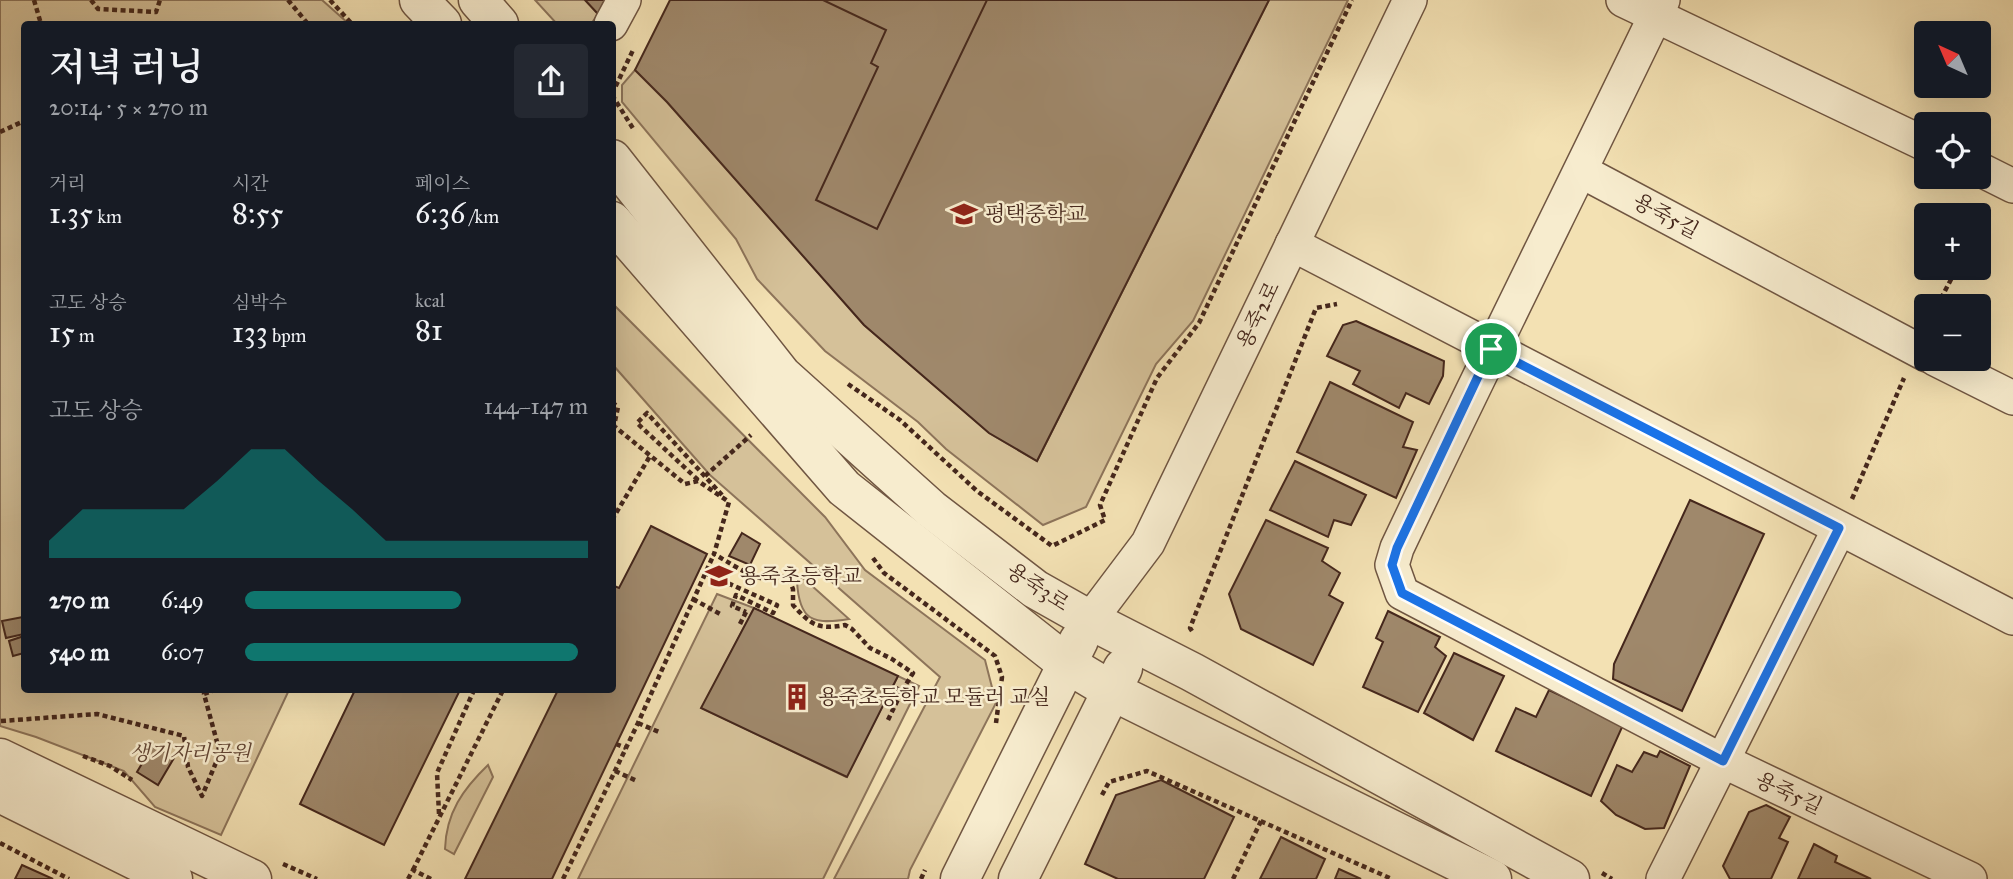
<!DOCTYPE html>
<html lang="ko">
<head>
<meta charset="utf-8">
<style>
	body { margin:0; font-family:"IM FELL Great Primer","Noto Serif KR",serif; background:#242831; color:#f1f3f6; height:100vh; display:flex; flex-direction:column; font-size:26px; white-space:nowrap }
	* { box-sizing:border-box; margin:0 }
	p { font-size:23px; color:#9ea1a6 }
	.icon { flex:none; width:38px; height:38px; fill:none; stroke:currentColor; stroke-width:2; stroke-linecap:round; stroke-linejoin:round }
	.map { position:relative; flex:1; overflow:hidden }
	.panel { position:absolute; left:21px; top:21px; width:595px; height:672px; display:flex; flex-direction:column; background:#171b24; border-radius:7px; box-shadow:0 7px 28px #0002 }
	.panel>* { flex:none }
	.needle { width:46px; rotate:316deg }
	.tools { position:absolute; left:1914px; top:21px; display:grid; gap:14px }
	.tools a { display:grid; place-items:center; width:77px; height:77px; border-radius:7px; background:#171b24; box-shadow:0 7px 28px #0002; font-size:35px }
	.pin { position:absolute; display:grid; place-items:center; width:60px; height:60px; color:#fff; margin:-30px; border:4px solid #fff; border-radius:50%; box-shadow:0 2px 7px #0007 }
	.round { display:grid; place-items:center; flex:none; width:74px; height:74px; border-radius:7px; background:#242831 }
	.overview { display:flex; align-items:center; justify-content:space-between; height:119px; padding:0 28px }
	h1 { font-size:38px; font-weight:600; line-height:52px }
	.metrics { display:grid; grid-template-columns:repeat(3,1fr); gap:10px; height:119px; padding:7px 28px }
	.metrics div { display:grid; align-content:center }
	.metrics b { font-size:30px; font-weight:600 }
	.metrics small { font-size:19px; font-weight:400 }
	.metrics p { font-size:19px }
	.chart { height:196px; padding:14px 28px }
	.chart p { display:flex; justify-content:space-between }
	.chart svg { width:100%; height:126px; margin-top:7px; fill:#0f766e; opacity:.7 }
	ul { padding:0 28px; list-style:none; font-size:23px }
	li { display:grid; grid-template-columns:112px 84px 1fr; align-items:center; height:52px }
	li i { height:18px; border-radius:9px; background:#0f766e }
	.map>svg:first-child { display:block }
</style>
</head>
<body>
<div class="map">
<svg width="2013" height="879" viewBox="0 0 2013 879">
	<rect width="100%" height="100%" fill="#f3e1b3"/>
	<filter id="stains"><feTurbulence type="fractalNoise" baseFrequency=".00286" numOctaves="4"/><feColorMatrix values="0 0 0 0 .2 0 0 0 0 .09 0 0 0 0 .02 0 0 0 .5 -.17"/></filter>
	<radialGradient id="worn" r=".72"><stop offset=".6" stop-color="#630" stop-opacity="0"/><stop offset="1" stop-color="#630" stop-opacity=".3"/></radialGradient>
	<!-- green -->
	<g fill="#d5c199" stroke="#8d745a" stroke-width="2">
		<polygon points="0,0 322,0 349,24 24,24 24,690 289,690 221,835 155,807 124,771 36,737 0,726"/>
		<polygon points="535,0 585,0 598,14 591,24 557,24"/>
		<polygon points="1269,0 1348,0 1193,321 1156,364 1086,507 1043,525 946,449 918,422 825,351 757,279 736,239 622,102 622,85 635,70 667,102 864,325 989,433 1037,461"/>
		<polygon points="612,303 825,517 865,570 985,660 996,703 910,870 908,879 834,879 940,677 710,475 613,365"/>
		<path d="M802 577 849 619C813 625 799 621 797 581Z"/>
		<polygon points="717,594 754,608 702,708 846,777 898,676 919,686 823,879 578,879"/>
		<path d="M488 765 493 777 454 854 445 849C446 813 463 789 488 765Z"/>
	</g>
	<!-- building -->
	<g fill="#9f886b" stroke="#45271c" stroke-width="2">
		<polygon points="585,0 605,0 598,14"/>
		<polygon points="670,0 1269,0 1037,461 989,433 864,325 667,102 635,70"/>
		<polygon points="823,0 987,0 877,229 816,200 878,67 871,63 886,30"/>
		<polygon points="1356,321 1444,361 1443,376 1429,404 1406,393 1399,408 1353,384 1360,371 1327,356 1343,325"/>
		<polygon points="1330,382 1413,422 1403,447 1417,450 1396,498 1297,452"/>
		<polygon points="1295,461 1366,495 1351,525 1334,520 1328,537 1270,510"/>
		<polygon points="1690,500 1764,534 1682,711 1613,679 1614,664"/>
		<polygon points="1266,520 1328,548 1322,561 1340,573 1329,595 1343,603 1313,665 1241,629 1229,594"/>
		<polygon points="651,526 707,554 552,879 465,879 558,690 612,690 612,585 619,588"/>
		<polygon points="742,533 760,544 750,565 729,556"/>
		<polygon points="754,608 898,676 847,777 701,708"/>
		<polygon points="1388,611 1440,637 1435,647 1446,656 1418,712 1363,687 1383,642 1376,638"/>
		<polygon points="23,617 24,634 6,638 2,621"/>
		<polygon points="24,636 24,653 13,656 9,641"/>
		<polygon points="1454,653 1504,676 1473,740 1424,713"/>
		<polygon points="355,690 460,690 384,845 300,804"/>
		<polygon points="1549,690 1623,725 1591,796 1496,751 1516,708 1536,717"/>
		<polygon points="153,745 174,758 158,785 137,772"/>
		<polygon points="1660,751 1690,766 1664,828 1645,829 1616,815 1601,801 1617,765 1632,772 1644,752 1657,757"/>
		<polygon points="1161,780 1234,817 1204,879 1118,879 1085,864 1116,795"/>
		<polygon points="1766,805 1790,817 1779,838 1788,842 1771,879 1730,879 1723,866 1749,812"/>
		<polygon points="1281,837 1325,859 1316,879 1260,879"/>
		<polygon points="1814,844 1837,856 1835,862 1871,879 1798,879"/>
		<polygon points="22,865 53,879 15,879"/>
		<polygon points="1339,869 1361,879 1335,879"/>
	</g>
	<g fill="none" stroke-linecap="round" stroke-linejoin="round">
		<defs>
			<g id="minor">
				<polyline points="1623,0 1927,145"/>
				<path d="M1663 0C1575 183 1484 364 1397 548L1392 565 1402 593 1723 761 1970 879"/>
				<polyline points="611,24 624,0"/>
				<polyline points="1979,169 2013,186"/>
				<polyline points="1581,171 1927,355"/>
				<polyline points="1292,244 2013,618"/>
				<polyline points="1935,359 2013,398"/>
				<polyline points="1090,620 1148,543 1410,0"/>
				<polyline points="1663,879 1839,529"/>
			</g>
			<g id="tertiary">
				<polyline points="419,0 442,24"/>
				<polyline points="478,0 499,24"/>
				<polyline points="612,159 782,375 931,509 1035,589 1090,620 1192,672 1570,879"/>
				<polyline points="612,221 844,488 1067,664 1112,691 1492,879"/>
				<polyline points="0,758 252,879"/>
				<polyline points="0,793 173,879"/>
				<polyline points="960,879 1079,640"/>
				<polyline points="1018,879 1123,668"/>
			</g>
		</defs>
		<!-- minor casing -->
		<use href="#minor" stroke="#705642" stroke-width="36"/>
		<!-- tertiary casing -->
		<use href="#tertiary" stroke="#705642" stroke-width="41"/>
		<!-- path -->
		<g stroke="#45271c" stroke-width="4.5" stroke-dasharray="5 3.5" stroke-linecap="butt">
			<polyline points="34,0 41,24"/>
			<polyline points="91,0 98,9 156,12 160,0"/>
			<polyline points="288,0 308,24"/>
			<polyline points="330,0 352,24"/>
			<polyline points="612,94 634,48"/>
			<polyline points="612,95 634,130"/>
			<polyline points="0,132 24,121"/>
			<polyline points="1979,223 1987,208"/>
			<polyline points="1937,306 1957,268"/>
			<polyline points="848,384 900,420 977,491 1052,546 1105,520 1100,505 1157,378 1199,323 1352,0"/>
			<path d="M612 402 618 407 614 426 685 484 698 481 729 502 714 554C727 561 751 578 765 579 773 580 779 576 788 577L793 589V605C811 625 818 630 845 625L852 629 870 648 892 659 913 673 902 691"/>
			<polyline points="705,476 751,435"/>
			<polyline points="698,480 637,423 647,413 722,495"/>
			<polyline points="1852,499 1904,378"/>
			<polyline points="612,520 650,456"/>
			<polyline points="873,558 884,573 995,656 1002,677 996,723"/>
			<polyline points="705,573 777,605 773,613 736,595 732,606 746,612"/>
			<polyline points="693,599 720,614"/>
			<polyline points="740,624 746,612"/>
			<polyline points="1192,631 1190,628 1316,308 1337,304"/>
			<polyline points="888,720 902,691 892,686"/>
			<polyline points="1,721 97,714 184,736 188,767 202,796 220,753 204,694 215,690"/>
			<polyline points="638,723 659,732"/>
			<polyline points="616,744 626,748"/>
			<polyline points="83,756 110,766 132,780"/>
			<polyline points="615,771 637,781"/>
			<polyline points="1102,795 1109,782 1147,771 1392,879"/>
			<polyline points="439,814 437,773 474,690"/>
			<polyline points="0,843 69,879"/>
			<polyline points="283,864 317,879"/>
			<polyline points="413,870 503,690"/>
			<polyline points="1602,873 1612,879"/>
			<polyline points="408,879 413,870 431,879"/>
			<polyline points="563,879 638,723 714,554"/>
			<polyline points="921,879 925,870"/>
			<polyline points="1233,879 1261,821"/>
		</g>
		<!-- minor -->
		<use href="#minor" stroke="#f7ecce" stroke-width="33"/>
		<!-- tertiary -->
		<use href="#tertiary" stroke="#f7ecce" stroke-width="38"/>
	</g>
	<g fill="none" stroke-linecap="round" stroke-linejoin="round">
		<defs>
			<polygon id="route" points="1491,349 1839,528 1723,761 1402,593 1392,565 1397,548"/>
		</defs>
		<!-- route casing -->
		<use href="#route" stroke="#fff" stroke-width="14"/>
		<!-- route -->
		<use href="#route" stroke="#1a73e8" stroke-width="9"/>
	</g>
	<!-- icons -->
	<defs>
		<symbol id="school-bare" viewBox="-9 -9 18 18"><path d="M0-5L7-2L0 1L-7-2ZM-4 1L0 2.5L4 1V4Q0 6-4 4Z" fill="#8f2418" stroke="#f7ecce" stroke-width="2.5" paint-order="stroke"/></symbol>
		<symbol id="building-bare" viewBox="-9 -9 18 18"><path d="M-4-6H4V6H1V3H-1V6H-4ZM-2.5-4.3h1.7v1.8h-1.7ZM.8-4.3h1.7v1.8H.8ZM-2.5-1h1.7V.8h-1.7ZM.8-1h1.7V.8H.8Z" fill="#8f2418" stroke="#f7ecce" stroke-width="2.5" paint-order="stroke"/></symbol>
	</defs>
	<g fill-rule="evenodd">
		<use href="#school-bare" x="945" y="195" width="38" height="38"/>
		<use href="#school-bare" x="700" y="557" width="38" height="38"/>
		<use href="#building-bare" x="778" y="678" width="38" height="38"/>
	</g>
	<g text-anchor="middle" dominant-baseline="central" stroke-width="5" stroke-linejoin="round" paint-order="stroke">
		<!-- poi labels -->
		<g font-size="21" fill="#45271c" stroke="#f7ecce" text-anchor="start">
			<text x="985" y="214">평택중학교</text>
			<text x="740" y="576">용죽초등학교</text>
			<text x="818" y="697">용죽초등학교 모듈러 교실</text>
		</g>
		<!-- street labels -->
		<g font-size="21" fill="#45271c" stroke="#f7ecce">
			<text transform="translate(1666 216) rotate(28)">용죽5길</text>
			<text transform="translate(1258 315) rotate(-64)">용죽2로</text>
			<text transform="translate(1038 587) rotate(33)">용죽3로</text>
			<text transform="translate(1789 793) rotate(25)">용죽5길</text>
		</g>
		<!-- park labels -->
		<g font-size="21" font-style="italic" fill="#624635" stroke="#f7ecce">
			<text x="190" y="753">생기자리공원</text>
		</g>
	</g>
	<rect width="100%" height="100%" filter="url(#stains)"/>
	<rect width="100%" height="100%" fill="url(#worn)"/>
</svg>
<div class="tools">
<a><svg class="needle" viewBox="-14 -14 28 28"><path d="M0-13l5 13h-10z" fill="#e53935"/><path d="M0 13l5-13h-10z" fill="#9ea1a6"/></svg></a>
<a><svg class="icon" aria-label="locate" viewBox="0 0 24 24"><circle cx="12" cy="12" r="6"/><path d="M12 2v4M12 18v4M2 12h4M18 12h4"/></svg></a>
<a>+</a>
<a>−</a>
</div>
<div class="pin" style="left:1491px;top:349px;background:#1e9e55"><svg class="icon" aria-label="arrive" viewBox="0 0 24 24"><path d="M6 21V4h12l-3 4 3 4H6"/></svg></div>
<section class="panel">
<div class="overview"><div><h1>저녁 러닝</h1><p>20:14 · 5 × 270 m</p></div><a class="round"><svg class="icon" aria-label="share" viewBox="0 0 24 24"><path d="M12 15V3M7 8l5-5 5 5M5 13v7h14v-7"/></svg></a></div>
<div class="metrics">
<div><p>거리</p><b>1.35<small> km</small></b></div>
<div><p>시간</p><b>8:55</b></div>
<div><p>페이스</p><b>6:36<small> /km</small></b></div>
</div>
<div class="metrics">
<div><p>고도 상승</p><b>15<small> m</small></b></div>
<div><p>심박수</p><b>133<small> bpm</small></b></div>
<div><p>kcal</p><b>81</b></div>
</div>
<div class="chart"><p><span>고도 상승</span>144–147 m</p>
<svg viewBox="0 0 160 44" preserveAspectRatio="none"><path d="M0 44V38L10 27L20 27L30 27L40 27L50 17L60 6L70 6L80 17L90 27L100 38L110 38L120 38L130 38L140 38L150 38L160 38V44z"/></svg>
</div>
<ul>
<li><b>270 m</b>6:49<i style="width:63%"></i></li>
<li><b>540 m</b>6:07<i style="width:97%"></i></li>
</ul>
</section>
</div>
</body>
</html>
